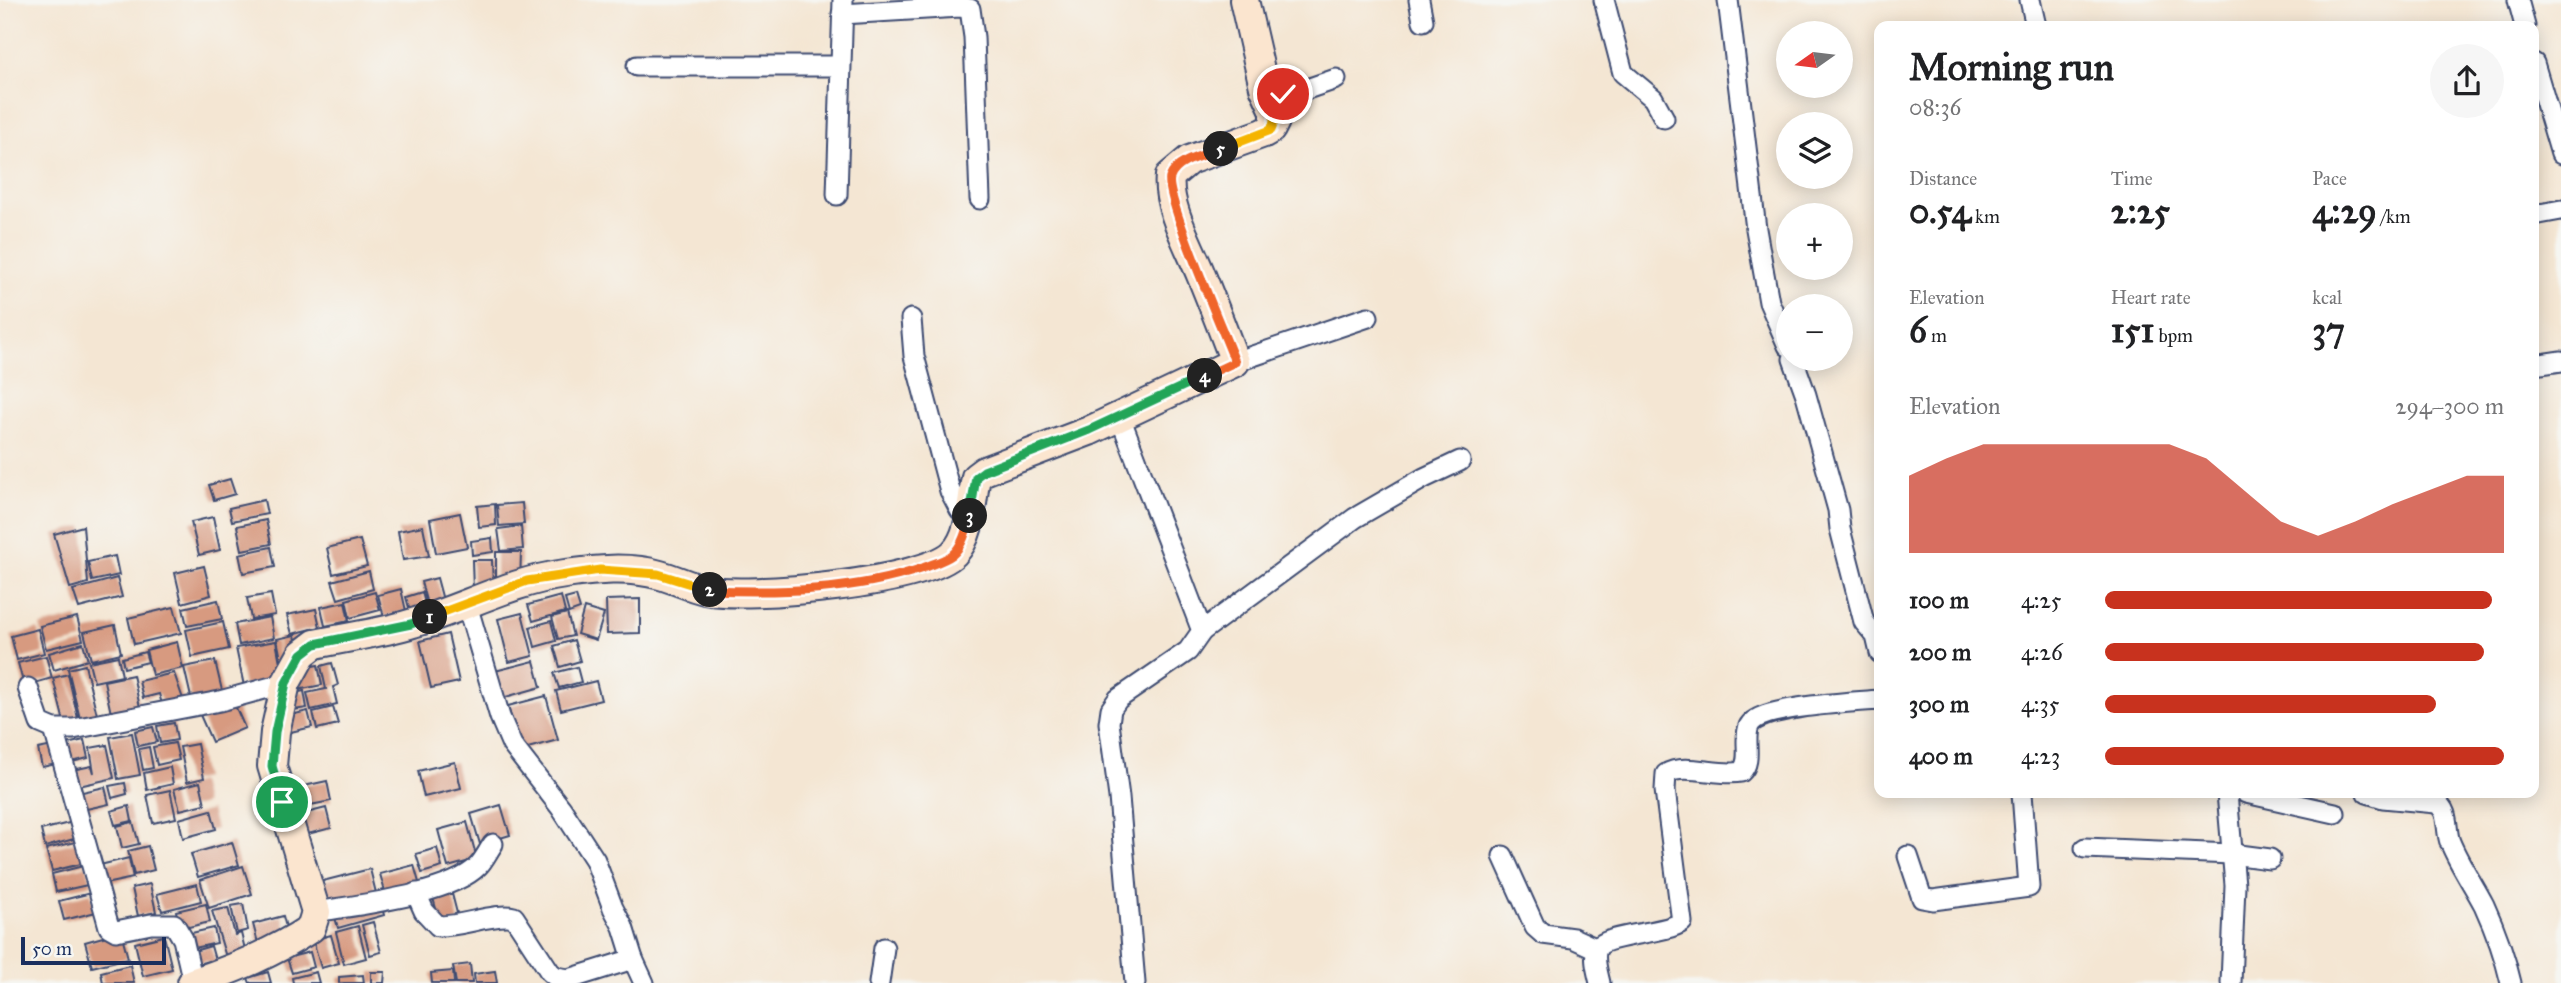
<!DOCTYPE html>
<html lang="en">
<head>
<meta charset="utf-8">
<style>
	body { margin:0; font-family:"IM FELL Great Primer",serif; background:#f6f6f6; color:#202124; height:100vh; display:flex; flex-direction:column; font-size:26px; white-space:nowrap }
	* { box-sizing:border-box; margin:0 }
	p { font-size:23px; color:#757577 }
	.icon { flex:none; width:38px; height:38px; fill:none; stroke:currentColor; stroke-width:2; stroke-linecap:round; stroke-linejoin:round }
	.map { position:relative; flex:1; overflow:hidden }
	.drawer { position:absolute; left:1874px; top:21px; width:665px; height:777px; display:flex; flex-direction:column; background:#fff; border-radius:14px; box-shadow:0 4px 18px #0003 }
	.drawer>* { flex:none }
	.needle { width:46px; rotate:256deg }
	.tools { position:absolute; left:1776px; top:21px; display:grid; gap:14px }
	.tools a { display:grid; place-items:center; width:77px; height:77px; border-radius:50%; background:#fff; box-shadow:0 4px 18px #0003; font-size:35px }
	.scale { position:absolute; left:21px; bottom:18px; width:145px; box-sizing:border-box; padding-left:7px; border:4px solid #1b2f5e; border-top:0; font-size:19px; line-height:24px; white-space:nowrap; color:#1b2f5e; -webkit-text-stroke:5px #f6f6f2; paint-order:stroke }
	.pin { position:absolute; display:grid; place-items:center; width:60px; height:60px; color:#fff; margin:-30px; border:4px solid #fff; border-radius:50%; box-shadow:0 2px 7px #0007 }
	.km { position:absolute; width:35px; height:35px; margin:-18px; border-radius:50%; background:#222; color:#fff; font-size:19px; line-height:35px; text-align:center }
	.round { display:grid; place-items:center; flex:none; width:74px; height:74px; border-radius:37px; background:#f6f6f6 }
	.head { display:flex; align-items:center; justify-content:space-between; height:119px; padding:0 35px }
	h1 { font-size:38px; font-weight:700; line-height:52px }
	.metrics { display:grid; grid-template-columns:repeat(3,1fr); gap:10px; height:119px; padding:7px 35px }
	.metrics div { display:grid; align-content:center }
	.metrics b { font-size:35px; font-weight:700 }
	.metrics small { font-size:19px; font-weight:400 }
	.metrics p { font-size:19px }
	.chart { height:196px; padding:14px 35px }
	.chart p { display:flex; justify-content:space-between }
	.chart svg { width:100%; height:126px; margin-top:7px; fill:#c8321e; opacity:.7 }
	ul { padding:0 35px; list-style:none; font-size:23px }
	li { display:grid; grid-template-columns:112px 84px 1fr; align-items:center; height:52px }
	li i { height:18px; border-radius:9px; background:#c8321e }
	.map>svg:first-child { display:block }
</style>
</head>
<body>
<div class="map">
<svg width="2561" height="983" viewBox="0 0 2561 983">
	<rect width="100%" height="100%" fill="#f6f6f2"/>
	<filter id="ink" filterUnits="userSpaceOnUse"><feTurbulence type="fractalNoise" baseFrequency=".0143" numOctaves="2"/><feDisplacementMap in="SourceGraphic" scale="14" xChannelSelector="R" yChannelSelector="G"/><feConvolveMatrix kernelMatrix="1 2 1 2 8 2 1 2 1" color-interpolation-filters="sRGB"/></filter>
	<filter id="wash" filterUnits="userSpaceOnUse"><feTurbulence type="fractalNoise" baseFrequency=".00686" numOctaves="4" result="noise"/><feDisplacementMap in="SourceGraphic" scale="28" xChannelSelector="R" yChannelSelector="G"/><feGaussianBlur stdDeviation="1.57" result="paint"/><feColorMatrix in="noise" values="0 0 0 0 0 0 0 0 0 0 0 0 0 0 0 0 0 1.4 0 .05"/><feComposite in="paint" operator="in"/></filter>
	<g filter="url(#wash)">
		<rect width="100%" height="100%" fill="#f4e6d3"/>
		<g id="blocks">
			<!-- building -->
			<g fill="#d79a80">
				<polygon points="230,479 235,494 214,500 209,485"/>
				<polygon points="264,500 267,514 232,521 229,508"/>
				<polygon points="522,503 524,524 499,526 497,505"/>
				<polygon points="495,504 496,525 479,527 477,506"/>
				<polygon points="460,513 467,547 436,553 430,519"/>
				<polygon points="213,517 220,550 199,555 191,522"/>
				<polygon points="266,520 271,544 242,550 237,526"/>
				<polygon points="83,526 88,583 70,588 54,534"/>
				<polygon points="423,526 429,556 403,560 398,531"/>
				<polygon points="521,526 523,549 501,551 498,529"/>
				<polygon points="492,538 493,552 472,555 471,541"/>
				<polygon points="360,540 367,566 333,574 327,548"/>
				<polygon points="271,547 275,567 243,573 239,554"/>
				<polygon points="496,552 521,552 520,583 496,583"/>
				<polygon points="115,556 119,575 92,581 88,562"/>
				<polygon points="472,560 492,560 493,590 473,591"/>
				<polygon points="204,566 211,595 182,603 175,573"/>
				<polygon points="369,571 373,589 338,599 332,581"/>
				<polygon points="117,578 122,597 79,608 73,590"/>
				<polygon points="437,578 444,604 428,608 421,582"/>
				<polygon points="401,589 406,611 384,617 378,595"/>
				<polygon points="375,592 380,610 350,618 346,600"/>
				<polygon points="422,592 427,611 411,615 406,597"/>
				<polygon points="271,594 275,615 251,619 247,598"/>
				<polygon points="561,596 565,612 533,621 528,605"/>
				<polygon points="576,596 580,609 569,613 565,599"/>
				<polygon points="640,599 640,633 607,634 606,600"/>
				<polygon points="218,600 222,619 187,626 183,608"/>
				<polygon points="345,602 349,621 325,626 321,607"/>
				<polygon points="174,607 181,633 134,644 128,618"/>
				<polygon points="584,608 604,614 596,640 577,634"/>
				<polygon points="316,609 320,627 292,634 287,615"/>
				<polygon points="522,613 533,656 509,662 498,619"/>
				<polygon points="567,613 573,636 558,639 552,617"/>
				<polygon points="77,617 83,640 46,649 40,626"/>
				<polygon points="270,617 274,638 239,645 235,624"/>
				<polygon points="551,621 556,641 535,647 530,627"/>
				<polygon points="223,622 229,649 192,657 186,630"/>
				<polygon points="115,625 121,653 91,660 84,632"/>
				<polygon points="38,629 44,653 17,660 11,636"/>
				<polygon points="448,634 459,682 431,688 420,641"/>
				<polygon points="295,635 299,655 281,659 277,639"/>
				<polygon points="574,640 580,661 560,667 554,646"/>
				<polygon points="276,641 283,679 244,686 236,648"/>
				<polygon points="177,642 183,668 152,675 146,650"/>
				<polygon points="83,643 88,660 54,670 49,653"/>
				<polygon points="145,652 148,662 124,668 122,658"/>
				<polygon points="46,656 52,678 24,686 18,663"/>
				<polygon points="118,656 122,676 94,682 89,662"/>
				<polygon points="215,661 224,699 193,706 184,667"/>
				<polygon points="534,661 541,687 502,698 495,671"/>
				<polygon points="332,663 338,685 333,687 337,704 311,710 307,693 326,689 321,666"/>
				<polygon points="85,665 98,719 81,723 68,669"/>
				<polygon points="318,665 322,685 297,690 293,670"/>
				<polygon points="577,667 581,682 559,688 554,673"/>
				<polygon points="174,673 184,702 163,707 159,694 143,698 139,681"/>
				<polygon points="68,674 79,723 65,726 53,678"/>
				<polygon points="133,675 141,712 112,718 104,681"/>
				<polygon points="596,681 601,700 561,710 556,691"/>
				<polygon points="304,691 307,708 287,711 284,695"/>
				<polygon points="546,696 558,740 520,750 508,706"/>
				<polygon points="233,701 245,728 212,742 200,715"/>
				<polygon points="333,707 338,724 317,729 313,712"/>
				<polygon points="308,711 312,727 282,734 278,718"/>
				<polygon points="174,723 177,740 160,743 157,726"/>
				<polygon points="153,727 157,742 138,746 135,731"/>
				<polygon points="132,733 140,775 118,779 110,737"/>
				<polygon points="84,740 88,758 72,762 67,744"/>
				<polygon points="175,743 179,760 157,765 153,747"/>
				<polygon points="197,744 204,778 187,782 180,747"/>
				<polygon points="107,745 114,778 70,788 67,771 92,766 94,773 90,748"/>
				<polygon points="53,746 56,764 42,767 38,749"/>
				<polygon points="149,747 153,768 143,770 139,749"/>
				<polygon points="455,762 461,788 424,797 418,771"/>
				<polygon points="170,767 173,784 147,790 144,773"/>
				<polygon points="327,781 331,801 295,808 290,789"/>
				<polygon points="200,782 205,804 180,810 174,789"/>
				<polygon points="125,783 127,794 112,798 109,786"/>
				<polygon points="105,787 109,804 82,810 78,793"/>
				<polygon points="170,790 176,818 153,823 147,795"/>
				<polygon points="501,805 510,835 480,844 471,814"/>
				<polygon points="129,806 132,821 115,825 111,811"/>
				<polygon points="326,808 331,828 300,836 295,816"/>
				<polygon points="211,810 216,829 183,838 179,819"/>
				<polygon points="77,821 81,837 45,847 41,830"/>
				<polygon points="133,822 139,844 122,848 117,826"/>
				<polygon points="467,822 477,859 448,867 438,830"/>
				<polygon points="80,841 85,863 52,871 46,849"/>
				<polygon points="232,842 239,865 198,877 191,854"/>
				<polygon points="148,846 154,870 134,875 128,851"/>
				<polygon points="437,848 442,867 422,873 416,854"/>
				<polygon points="129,858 133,878 105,884 100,865"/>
				<polygon points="87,865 92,884 56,892 52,874"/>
				<polygon points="414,865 420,886 386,895 380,874"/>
				<polygon points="243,866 252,894 209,908 200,880"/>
				<polygon points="370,869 377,897 319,911 311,884"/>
				<polygon points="150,884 156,912 138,916 132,888"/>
				<polygon points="197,884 201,901 162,911 157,894"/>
				<polygon points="450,886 459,921 441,926 431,891"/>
				<polygon points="91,893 96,912 64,920 59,901"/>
				<polygon points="380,901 384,915 338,928 334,914"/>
				<polygon points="206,904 210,922 180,929 176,911"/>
				<polygon points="243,904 248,930 237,933 231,906"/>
				<polygon points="228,908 235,935 241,933 248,962 229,967 212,911"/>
				<polygon points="283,916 288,935 258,943 253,924"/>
				<polygon points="373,922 381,952 370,955 362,925"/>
				<polygon points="358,926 366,958 344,964 336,932"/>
				<polygon points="214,928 217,943 190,949 187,934"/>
				<polygon points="121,932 128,958 92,967 85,942"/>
				<polygon points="331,935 339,963 321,968 313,940"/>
				<polygon points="164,936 172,969 143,976 135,943"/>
				<polygon points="211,946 215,960 223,958 211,974 208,961 198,964 194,951"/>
				<polygon points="310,952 314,967 292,973 287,958"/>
				<polygon points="470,964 472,983 456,983 453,966"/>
				<polygon points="130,965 134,983 103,983 101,972"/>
				<polygon points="453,971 454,983 432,983 431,973"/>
				<polygon points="495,971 497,983 475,983 474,974"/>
				<polygon points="268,972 271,983 250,983 248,978"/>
				<polygon points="316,972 319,983 293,983 292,978"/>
				<polygon points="371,972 385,972 384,983 371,983"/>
				<polygon points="363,975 364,983 339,983 339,977"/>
			</g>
		</g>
	</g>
	<g filter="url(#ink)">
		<use href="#blocks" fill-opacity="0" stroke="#3c4a70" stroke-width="2"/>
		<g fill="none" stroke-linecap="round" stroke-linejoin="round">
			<defs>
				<g id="street">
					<polyline points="1419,0 1423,21"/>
					<polyline points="1604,0 1623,73 1653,98 1664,118"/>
					<polyline points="1728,0 1756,229 1769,302 1788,346"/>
					<polyline points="2030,0 2036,26"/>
					<polyline points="2518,0 2525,26"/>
					<polyline points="842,14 960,7 970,9 974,37 980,199"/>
					<polyline points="2534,63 2561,154"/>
					<polyline points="637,66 840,66"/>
					<polyline points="1268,96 1304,90 1336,79"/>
					<polyline points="837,195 843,0"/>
					<polyline points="2534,215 2561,210"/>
					<polyline points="911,319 914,356 950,491 960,510 970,515"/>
					<polyline points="1793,359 1806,395 1838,510 1840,529 1864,622 1876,636 1880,653"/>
					<polyline points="1235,362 1368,317"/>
					<polyline points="2534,365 2561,361"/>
					<polyline points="1120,417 1202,631 1188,651 1118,699 1111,709 1109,723 1119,797 1135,983"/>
					<polyline points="467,605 500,717 512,745 561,808 595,860 613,908 623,927 633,959"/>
					<polyline points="1202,631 1355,518 1424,478 1460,461"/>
					<polyline points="28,688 40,723 54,729 73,729 220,701 286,683"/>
					<polyline points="54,729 109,927 116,931 151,924 174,924 183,939 193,982"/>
					<polyline points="2227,793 2235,885 2231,983"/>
					<polyline points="2246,793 2335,813"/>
					<path d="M2367 793 2383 798 2436 803C2450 810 2445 829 2450 842 2459 864 2473 884 2484 905 2495 929 2505 957 2511 983"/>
					<polyline points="2085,848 2232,854 2270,859"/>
					<polyline points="1503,856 1535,927 1543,934 1573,938 1597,949"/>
					<polyline points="1908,856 1922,898 1933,900 2029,887 2022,793"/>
					<path d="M416 893 424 911 438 926C461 927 496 912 514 917L550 972 556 977 569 979 633 959 644 983"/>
					<path d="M316 912C356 905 450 895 478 866 484 860 488 851 493 844"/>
					<polyline points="879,983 884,948"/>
					<path d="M1600 983C1598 974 1593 958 1597 949 1604 934 1666 934 1682 922L1665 790 1666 774C1684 762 1719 777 1741 772 1753 761 1743 740 1749 726 1758 706 1857 702 1880 700"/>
				</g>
				<path id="secondary" d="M192 983C234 969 274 953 311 928L316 912 272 766 275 732 286 683 302 654 315 644C347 637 382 633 413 623 464 608 512 581 565 574 595 570 629 566 660 575 675 579 690 587 705 590 747 599 924 583 954 553 972 534 971 501 976 477L984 471 1089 431 1235 362C1224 333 1213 304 1201 275 1190 247 1166 206 1170 176L1189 160 1264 133 1271 129 1275 121V111L1264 87 1244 0"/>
			</defs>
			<!-- street casing -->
			<use href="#street" stroke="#3c4a70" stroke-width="23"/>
			<!-- secondary casing -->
			<use href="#secondary" stroke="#3c4a70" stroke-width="32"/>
			<!-- street -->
			<use href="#street" stroke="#fff" stroke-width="19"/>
			<!-- secondary -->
			<use href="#secondary" stroke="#fbe5cf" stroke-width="28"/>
		</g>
	</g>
	<g fill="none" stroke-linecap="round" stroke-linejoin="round" filter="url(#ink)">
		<defs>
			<polyline id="split-1" points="282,802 272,766 275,732 286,683 302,654 315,644 411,624 430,617"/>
			<polyline id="split-2" points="430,617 527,581 600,570 658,574 710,590"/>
			<path id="split-3" d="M710 590C780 593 856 591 923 568 932 564 944 561 952 555 963 546 967 528 970 516"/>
			<polyline id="split-4" points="970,516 976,477 984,471 1089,430 1205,376"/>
			<path id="split-5" d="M1205 376 1235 362C1225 335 1164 196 1170 178 1176 160 1205 155 1221 149"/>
			<path id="split-6" d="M1221 149 1271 130C1277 117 1275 108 1268 96L1283 94"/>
		</defs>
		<!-- split-1 casing -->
		<use href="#split-1" stroke="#fff" stroke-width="14"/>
		<!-- split-2 casing -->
		<use href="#split-2" stroke="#fff" stroke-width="14"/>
		<!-- split-3 casing -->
		<use href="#split-3" stroke="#fff" stroke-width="14"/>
		<!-- split-4 casing -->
		<use href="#split-4" stroke="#fff" stroke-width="14"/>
		<!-- split-5 casing -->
		<use href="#split-5" stroke="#fff" stroke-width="14"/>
		<!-- split-6 casing -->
		<use href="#split-6" stroke="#fff" stroke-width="14"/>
		<!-- split-1 -->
		<use href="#split-1" stroke="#22a559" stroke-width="9"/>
		<!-- split-2 -->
		<use href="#split-2" stroke="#f5b400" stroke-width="9"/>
		<!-- split-3 -->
		<use href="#split-3" stroke="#f0652b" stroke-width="9"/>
		<!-- split-4 -->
		<use href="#split-4" stroke="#22a559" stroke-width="9"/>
		<!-- split-5 -->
		<use href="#split-5" stroke="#f0652b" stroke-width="9"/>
		<!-- split-6 -->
		<use href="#split-6" stroke="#f5b400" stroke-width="9"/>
	</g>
</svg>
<div class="tools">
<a><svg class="needle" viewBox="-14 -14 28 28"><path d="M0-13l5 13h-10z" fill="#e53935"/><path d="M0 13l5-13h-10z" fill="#757577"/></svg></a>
<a><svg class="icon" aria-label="layers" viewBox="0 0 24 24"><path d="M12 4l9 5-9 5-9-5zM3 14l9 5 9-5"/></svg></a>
<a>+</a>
<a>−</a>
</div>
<div class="scale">50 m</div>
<div class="pin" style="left:282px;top:802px;background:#1e9e55"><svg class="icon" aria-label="arrive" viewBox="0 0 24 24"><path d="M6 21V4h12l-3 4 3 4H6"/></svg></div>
<div class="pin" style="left:1283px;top:94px;background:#d93025"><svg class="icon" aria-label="check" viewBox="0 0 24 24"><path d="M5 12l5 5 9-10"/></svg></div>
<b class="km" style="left:430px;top:617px">1</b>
<b class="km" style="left:710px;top:590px">2</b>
<b class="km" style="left:970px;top:516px">3</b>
<b class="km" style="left:1205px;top:376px">4</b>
<b class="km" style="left:1221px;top:149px">5</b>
<section class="drawer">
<div class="head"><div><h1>Morning run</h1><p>08:36</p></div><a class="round"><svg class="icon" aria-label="share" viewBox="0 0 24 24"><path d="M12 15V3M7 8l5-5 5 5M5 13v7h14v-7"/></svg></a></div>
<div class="metrics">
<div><p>Distance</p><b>0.54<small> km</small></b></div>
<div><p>Time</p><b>2:25</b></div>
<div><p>Pace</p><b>4:29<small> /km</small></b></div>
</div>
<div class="metrics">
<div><p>Elevation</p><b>6<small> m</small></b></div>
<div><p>Heart rate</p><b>151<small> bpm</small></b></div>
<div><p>kcal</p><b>37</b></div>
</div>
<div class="chart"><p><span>Elevation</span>294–300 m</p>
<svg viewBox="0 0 160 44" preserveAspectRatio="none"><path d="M0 44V17L10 11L20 6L30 6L40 6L50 6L60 6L70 6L80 11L90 22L100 33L110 38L120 33L130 27L140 22L150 17L160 17V44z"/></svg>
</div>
<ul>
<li><b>100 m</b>4:25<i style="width:97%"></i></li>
<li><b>200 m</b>4:26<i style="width:95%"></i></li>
<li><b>300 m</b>4:35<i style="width:83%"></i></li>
<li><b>400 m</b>4:23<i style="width:100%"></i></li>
</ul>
</section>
</div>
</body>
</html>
